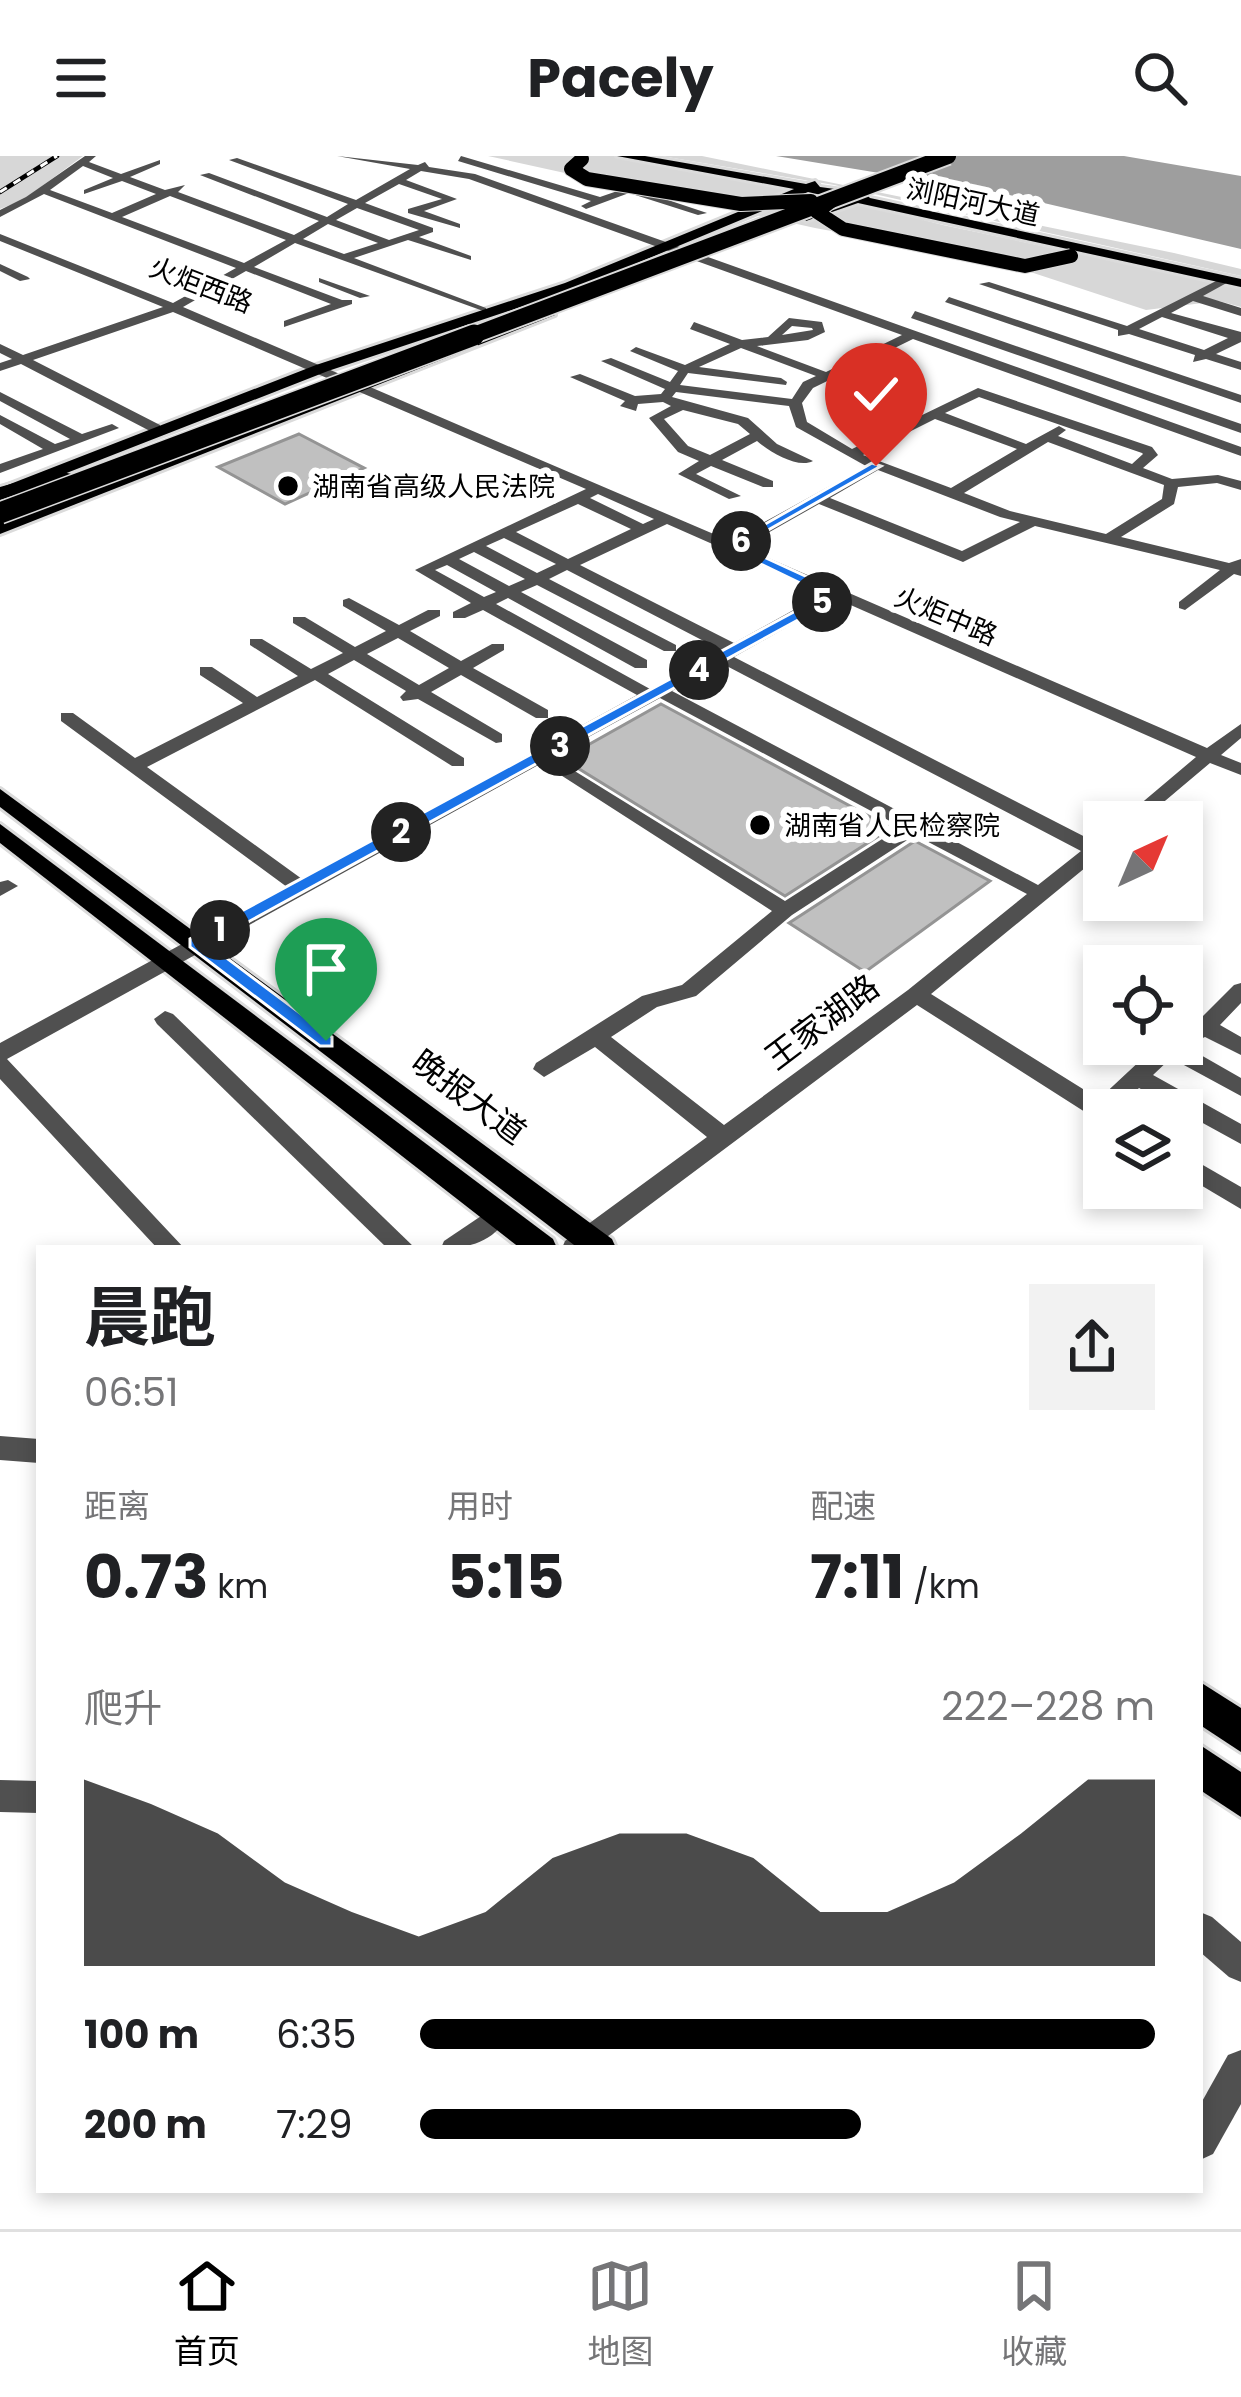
<!DOCTYPE html>
<html lang="zh">
<head>
<meta charset="utf-8">
<style>
	body { margin:0; font-family:Poppins,"Noto Sans SC",sans-serif; background:#f2f2f2; color:#202124; height:100vh; display:flex; flex-direction:column; font-size:45px; white-space:nowrap }
	* { box-sizing:border-box; margin:0 }
	p { font-size:39px; color:#757577 }
	.icon { flex:none; width:66px; height:66px; fill:none; stroke:currentColor; stroke-width:2; stroke-linecap:round; stroke-linejoin:round }
	.map { position:relative; flex:1; overflow:hidden }
	.drawer { position:absolute; left:36px; top:1089px; width:1167px; height:948px; display:flex; flex-direction:column; background:#fff; border-radius:0px; box-shadow:0 6px 18px #0003 }
	.drawer>* { flex:none }
	.needle { width:78px; rotate:44deg }
	.tools { position:absolute; left:1083px; top:645px; display:grid; gap:24px }
	.tools a { display:grid; place-items:center; width:120px; height:120px; border-radius:0px; background:#fff; box-shadow:0 6px 18px #0003; font-size:60px }
	.pin { position:absolute; display:grid; place-items:center; width:102px; height:102px; color:#fff; margin:-123px -51px; border-radius:50% 50% 50% 0; rotate:-45deg; box-shadow:0 0 12px #0007 }
	.pin .icon { rotate:45deg }
	.km { position:absolute; width:60px; height:60px; margin:-30px; border-radius:50%; background:#222; color:#fff; font-size:33px; line-height:60px; text-align:center }
	.round { display:grid; place-items:center; flex:none; width:126px; height:126px; border-radius:0px; background:#f2f2f2 }
	.summary { display:flex; align-items:center; justify-content:space-between; height:204px; padding:0 48px }
	h1 { font-size:66px; font-weight:700; line-height:90px }
	.stats { display:grid; grid-template-columns:repeat(3,1fr); gap:18px; height:204px; padding:12px 48px }
	.stats div { display:grid; align-content:center }
	.stats b { font-size:60px; font-weight:700 }
	.stats small { font-size:33px; font-weight:400 }
	.stats p { font-size:33px }
	.chart { height:336px; padding:24px 48px }
	.chart p { display:flex; justify-content:space-between }
	.chart svg { width:100%; height:216px; margin-top:12px; fill:#000; opacity:.7 }
	ul { padding:0 48px; list-style:none; font-size:39px }
	li { display:grid; grid-template-columns:192px 144px 1fr; align-items:center; height:90px }
	li i { height:30px; border-radius:15px; background:#000 }
	header { display:flex; justify-content:space-between; align-items:center; height:156px; padding:0 48px; background:#fff; font-size:54px; font-weight:700 }
	.dock { display:flex; justify-content:space-around; align-items:center; height:168px; border-top:3px solid #e0e0e0; background:#fff; font-size:33px; color:#757577 }
	.dock a { display:grid; justify-items:center; gap:6px }
	.dock .active { color:#000 }
	.map>svg:first-child { display:block }
</style>
</head>
<body>
<header><svg class="icon" aria-label="menu" viewBox="0 0 24 24"><path d="M4 6h16M4 12h16M4 18h16"/></svg>Pacely<svg class="icon" aria-label="search" viewBox="0 0 24 24"><circle cx="10" cy="10" r="6"/><path d="M15 15l6 6"/></svg></header>
<div class="map">
<svg width="1241" height="2073" viewBox="0 0 1241 2073">
	<rect width="100%" height="100%" fill="#fff"/>
	<!-- green -->
	<g fill="#d7d7d7">
		<polygon points="0,0 83,0 23,44 0,53"/>
		<polygon points="488,0 614,0 773,25 943,69 1241,132 1241,151 1219,145 1146,154 1000,106 815,72"/>
		<polygon points="661,0 702,0 1174,97 1241,113 1241,120 834,29"/>
	</g>
	<!-- water -->
	<polygon fill="#9e9e9e" points="776,0 1124,0 1241,20 1241,93 1001,37"/>
	<!-- building -->
	<g fill="#c0c0c0" stroke="#949494" stroke-width="3">
		<polygon points="299,278 364,312 285,348 218,311"/>
		<polygon points="661,548 891,672 785,740 563,603"/>
		<polygon points="915,685 990,725 865,816 789,767"/>
	</g>
	<g fill="none" stroke-linecap="round" stroke-linejoin="round">
		<defs>
			<g id="major">
				<polygon points="617,0 645,0 806,28 815,25 820,31 865,37 870,42 1241,123 1241,131 858,47 806,65 801,58 843,44 808,36 575,133 328,215 0,343 0,332 316,209 565,127 794,33"/>
				<polygon points="543,156 555,159 0,378 0,366"/>
				<polygon points="0,633 612,1083 616,1092 578,1092 0,651"/>
				<polygon points="0,668 553,1083 557,1092 520,1092 0,687"/>
				<polygon points="1200,1526 1241,1552 1241,1596 1200,1569"/>
				<polygon points="1200,1589 1241,1616 1241,1661 1200,1634"/>
			</g>
			<polygon id="highway" points="58,315 76,319 0,344 0,331"/>
		</defs>
		<!-- major casing -->
		<use href="#major" stroke="#dbdbdb" stroke-width="6"/>
		<!-- highway casing -->
		<use href="#highway" stroke="#dbdbdb" stroke-width="6"/>
		<!-- minor -->
		<g fill="#505050" fill-rule="evenodd">
			<path d="M85 0H96L89 6 121 18 160 4V8L130 21 165 34 185 29 178 36 294 79 319 65 200 19 209 17 327 61 348 48 229 4 237 2 356 44 410 13 337 0 418 9 425 6 429 11 475 18 1241 291V300L913 183 813 232 802 247 807 266 852 293 978 232 1152 291 1158 299 1143 312 1172 323 1218 319 1241 325V334L1217 327 1178 331 1174 348 1121 381 1229 407 1241 403V420L1234 418 1185 454 1179 452V446L1220 414 1035 370 963 406 819 348 743 391 1207 592 1241 568V582L1221 599 1241 607V619L1210 607 1140 666H1119L1196 601 837 443 734 501 1093 685 1104 680 1102 698 931 838 1099 943 1158 888H1182V873L1197 866 1234 829 1241 827V847L1220 869 1241 881V899L1205 881 1185 890 1241 922V940L1171 902 1153 919 1241 968V988L1139 932 1116 954H1104V966L1096 963 917 849 592 1092H562L565 1085 707 981 595 891 544 921 533 913 536 907 642 840 682 829 772 755 542 607 7 903 184 1092H157L0 923V887L287 731 61 565V557H73L135 602 243 547 200 519V511H212L257 541 298 520 250 489V483H262L311 513 343 497 293 467V461H305L355 491 386 475 343 450V444L349 442 399 469 428 454H440V460L410 475 461 505 492 488H504V494L473 512 548 554V562H536L461 519 431 536 502 578V586L496 587 418 543 403 545 400 541 406 535 354 504 328 518 464 602V610H452L315 524 147 611 302 723 637 539 483 454 465 462H453V456L471 447 415 414 586 333 173 156 33 204 160 269V275H150L21 208 0 215V207L12 203 0 197V188L23 199 163 151 0 85V78L173 147 236 112 44 38 0 61V54L26 41ZM83 10 113 22 84 34V38L122 25 156 38 112 57 50 34ZM421 15 469 23 902 179 826 216 757 190 808 184 825 176 822 166 789 162 768 181 742 184 694 166 690 173 730 188 685 209 636 191 630 195 678 215 670 226 611 202 601 205 665 233 661 238 635 240 580 218 570 221 625 245 620 250 636 255 638 248 663 246 671 250 649 262 678 296 699 305 678 318 729 343 741 340 696 318 711 310 763 331H773V325L722 304 757 285C770 296 798 313 813 305L777 288 748 262 672 241 676 236 789 250 796 271 866 310 730 385 183 151 246 115 331 148 284 165V171L352 148V144H342L254 111 295 87 486 156V152L354 102 408 84 471 104V100L419 81 433 76V72L365 47 399 28 442 43 408 53V57L460 72V68L424 55 457 43 406 24ZM170 40 286 84 244 107 122 61ZM357 52 419 74 389 84 336 64ZM328 68 378 87 344 98 303 83ZM792 170 812 172 813 174 782 179ZM741 192 816 220 803 226 792 243 680 229 688 217 786 229 787 226 781 222 699 211ZM979 241 1142 297 1143 298 1132 308 1058 280 1066 274 1059 270 1026 288 945 257ZM683 254 738 268 750 278 710 299 688 290 664 263ZM935 263 1017 293 951 332 863 299ZM1048 286 1164 329 1162 343 1106 378 1010 355 964 337ZM878 314 1000 361 1020 366 962 395 830 342ZM598 338 654 363 643 368 590 342ZM578 348 631 373 568 403 516 376ZM667 368 824 437 734 487 580 409ZM504 382 556 408 537 417 486 390ZM474 396 525 423 509 430 459 403ZM447 409 496 436 484 441 435 414ZM567 414 721 494 650 533 496 448 508 442 635 512H647V504L521 436 537 429 664 495H676V489L549 423ZM398 482 449 512 419 529 367 498ZM721 507 1081 695 1038 729 672 535ZM660 542 901 671 785 745 552 601ZM915 679 1027 738 908 834 724 969 611 881 657 851 696 840 792 759Z"/>
			<polygon points="461,0 600,41 629,31 707,57 698,59 629,37 586,53 581,50 591,45 458,5"/>
			<polygon points="0,108 28,121 30,123 20,125 0,115"/>
			<polygon points="319,122 370,140 360,142 319,126"/>
			<path d="M1222 122 1232 124 1203 140 1241 152V160L1193 145 1171 157 1241 176V186L1216 198 1241 206V214L1206 203 1193 206 1195 199 1129 178 1118 180V174L979 128 989 126 1127 170ZM1162 161 1228 182 1204 194 1139 173Z"/>
			<polygon points="949,141 1241,239 1241,247 945,146"/>
			<polygon points="915,155 1241,268 1241,277 911,162"/>
			<polygon points="0,236 82,278 112,268 119,272 0,317 0,308 43,293 0,268 0,259 55,288 70,283 0,245"/>
			<polygon points="8,724 18,730 0,740 0,726"/>
			<polygon points="165,855 173,858 415,1092 387,1092 157,868 154,863"/>
			<polygon points="1182,997 1241,1031 1241,1053 1182,1018"/>
			<path d="M499 1048 508 1051 511 1058C492 1086 472 1092 441 1092L444 1085Z"/>
			<polygon points="0,1280 39,1283 39,1307 0,1304"/>
			<polygon points="0,1624 39,1625 39,1657 0,1656"/>
			<polygon points="1200,1756 1212,1761 1241,1786 1241,1826 1229,1821 1200,1796"/>
			<polygon points="1241,1894 1241,1948 1213,1998 1200,2004 1200,1949 1228,1899"/>
		</g>
		<!-- major -->
		<use href="#major" fill="#000" fill-rule="evenodd"/>
		<!-- highway -->
		<use href="#highway" fill="#000" fill-rule="evenodd"/>
		<defs>
			<polyline id="rail" points="0,36 57,0"/>
		</defs>
		<!-- rail casing -->
		<use href="#rail" stroke="#000" stroke-width="4.5"/>
		<!-- rail -->
		<use href="#rail" stroke="#fff" stroke-width="3" stroke-dasharray="8" stroke-linecap="butt"/>
		<defs>
			<g id="major-bridge">
				<polyline points="582,3 571,13 587,23 741,48 811,45"/>
				<polyline points="834,43 817,56 843,73 1025,110 1071,100"/>
			</g>
			<polyline id="highway-bridge-far1" points="466,182 948,0"/>
			<polyline id="highway-bridge" points="0,357 474,179"/>
		</defs>
		<!-- major-bridge casing -->
		<use href="#major-bridge" stroke="#dbdbdb" stroke-width="16" stroke-linecap="butt"/>
		<!-- highway-bridge-far1 casing -->
		<use href="#highway-bridge-far1" stroke="#dbdbdb" stroke-width="20" stroke-linecap="butt"/>
		<!-- highway-bridge casing -->
		<use href="#highway-bridge" stroke="#dbdbdb" stroke-width="24" stroke-linecap="butt"/>
		<!-- major-bridge -->
		<use href="#major-bridge" stroke="#000" stroke-width="14"/>
		<!-- highway-bridge-far1 -->
		<use href="#highway-bridge-far1" stroke="#000" stroke-width="16"/>
		<!-- highway-bridge -->
		<use href="#highway-bridge" stroke="#000" stroke-width="21"/>
	</g>
	<!-- route -->
	<polygon fill="#1a73e8" stroke="#fff" stroke-width="3" points="872,307 881,310 740,390 840,436 840,441 208,788 332,881 332,890 320,890 190,791 190,783 825,439 725,391"/>
	<!-- markers -->
	<g fill="#000" stroke="#fff" stroke-width="4.5">
		<circle cx="288" cy="330" r="12"/>
		<circle cx="760" cy="669" r="12"/>
	</g>
	<g text-anchor="middle" dominant-baseline="central" stroke-width="12" stroke-linejoin="round" paint-order="stroke">
		<!-- far-street labels -->
		<g font-size="27" fill="#000" stroke="#fff">
			<text transform="translate(973 46) rotate(12)">浏阳河大道</text>
			<text transform="translate(201 129) rotate(21)">火炬西路</text>
			<text transform="translate(946 460) rotate(23)">火炬中路</text>
		</g>
		<!-- far-poi labels -->
		<g font-size="27" fill="#000" stroke="#fff" text-anchor="start">
			<text x="312" y="330">湖南省高级人民法院</text>
			<text x="784" y="669">湖南省人民检察院</text>
		</g>
		<!-- street labels -->
		<g font-size="33" fill="#000" stroke="#fff">
			<text transform="translate(822 866) rotate(-37)">王家湖路</text>
			<text transform="translate(469 941) rotate(37)">晚报大道</text>
		</g>
	</g>
</svg>
<div class="tools">
<a><svg class="needle" viewBox="-14 -14 28 28"><path d="M0-13l5 13h-10z" fill="#e53935"/><path d="M0 13l5-13h-10z" fill="#757577"/></svg></a>
<a><svg class="icon" aria-label="locate" viewBox="0 0 24 24"><circle cx="12" cy="12" r="6"/><path d="M12 2v4M12 18v4M2 12h4M18 12h4"/></svg></a>
<a><svg class="icon" aria-label="layers" viewBox="0 0 24 24"><path d="M12 4l9 5-9 5-9-5zM3 14l9 5 9-5"/></svg></a>
</div>
<div class="pin" style="left:326px;top:885px;background:#1e9e55"><svg class="icon" aria-label="arrive" viewBox="0 0 24 24"><path d="M6 21V4h12l-3 4 3 4H6"/></svg></div>
<div class="pin" style="left:876px;top:310px;background:#d93025"><svg class="icon" aria-label="check" viewBox="0 0 24 24"><path d="M5 12l5 5 9-10"/></svg></div>
<b class="km" style="left:220px;top:774px">1</b>
<b class="km" style="left:401px;top:676px">2</b>
<b class="km" style="left:560px;top:590px">3</b>
<b class="km" style="left:699px;top:514px">4</b>
<b class="km" style="left:822px;top:446px">5</b>
<b class="km" style="left:741px;top:385px">6</b>
<section class="drawer">
<div class="summary"><div><h1>晨跑</h1><p>06:51</p></div><a class="round"><svg class="icon" aria-label="share" viewBox="0 0 24 24"><path d="M12 15V3M7 8l5-5 5 5M5 13v7h14v-7"/></svg></a></div>
<div class="stats">
<div><p>距离</p><b>0.73<small> km</small></b></div>
<div><p>用时</p><b>5:15</b></div>
<div><p>配速</p><b>7:11<small> /km</small></b></div>
</div>
<div class="chart"><p><span>爬升</span>222–228 m</p>
<svg viewBox="0 0 160 44" preserveAspectRatio="none"><path d="M0 44V6L10 11L20 17L30 27L40 33L50 38L60 33L70 22L80 17L90 17L100 22L110 33L120 33L130 27L140 17L150 6L160 6V44z"/></svg>
</div>
<ul>
<li><b>100 m</b>6:35<i style="width:100%"></i></li>
<li><b>200 m</b>7:29<i style="width:60%"></i></li>
</ul>
</section>
</div>
<nav class="dock">
<a class="active"><svg class="icon" aria-label="home" viewBox="0 0 24 24"><path d="M3 11l9-7 9 7M6 9v11h12V9"/></svg>首页</a>
<a><svg class="icon" aria-label="map" viewBox="0 0 24 24"><path d="M3 6l6-2 6 2 6-2v14l-6 2-6-2-6 2zM9 4v14M15 6v14"/></svg>地图</a>
<a><svg class="icon" aria-label="saved" viewBox="0 0 24 24"><path d="M7 4h10v16l-5-4-5 4z"/></svg>收藏</a>
</nav>
</body>
</html>
